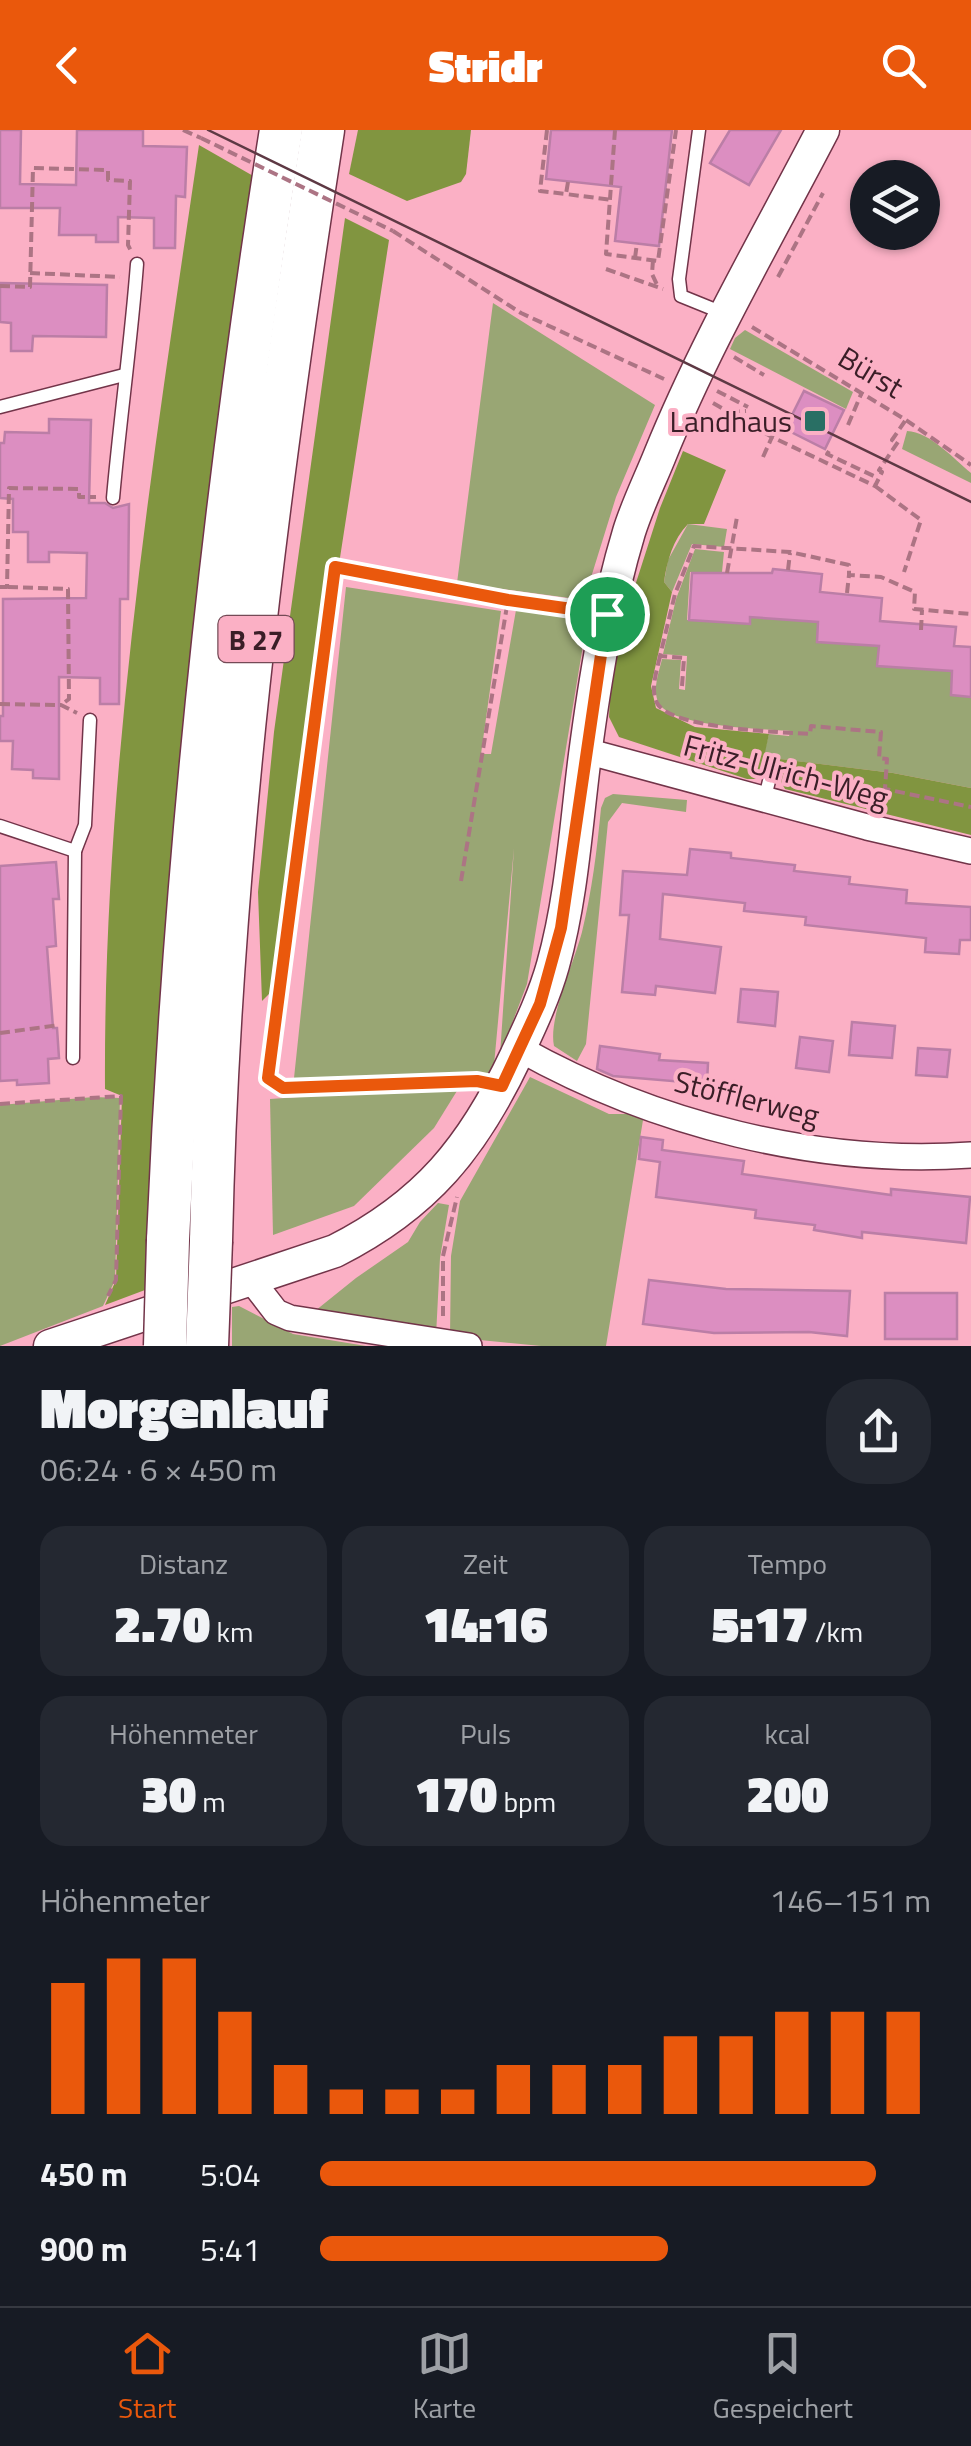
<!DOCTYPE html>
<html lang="de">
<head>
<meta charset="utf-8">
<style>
	body { margin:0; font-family:"Titillium Web",sans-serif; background:#242831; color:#f1f3f6; height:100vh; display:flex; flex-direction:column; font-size:38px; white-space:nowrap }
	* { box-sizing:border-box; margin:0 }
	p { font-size:32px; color:#9ea1a6 }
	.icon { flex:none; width:55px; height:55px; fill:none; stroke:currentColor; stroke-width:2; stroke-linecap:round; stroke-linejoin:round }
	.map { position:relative; height:1216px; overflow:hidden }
	.side { display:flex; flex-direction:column; background:#171b24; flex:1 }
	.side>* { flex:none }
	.fabs { position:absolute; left:850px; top:30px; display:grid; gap:20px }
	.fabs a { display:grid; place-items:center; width:90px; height:90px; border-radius:50%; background:#171b24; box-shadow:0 2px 8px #0004; font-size:50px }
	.pin { position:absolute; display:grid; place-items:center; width:85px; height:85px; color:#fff; margin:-42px; border:5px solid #fff; border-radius:50%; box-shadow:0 2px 10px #0007 }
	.round { display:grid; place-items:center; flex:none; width:105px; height:105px; border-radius:40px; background:#242831 }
	.overview { display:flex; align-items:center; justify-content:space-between; height:170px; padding:0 40px }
	h1 { font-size:55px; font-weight:800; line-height:75px }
	.figures { display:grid; grid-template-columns:repeat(3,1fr); gap:15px; height:170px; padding:10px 40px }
	.figures div { display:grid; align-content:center; border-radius:25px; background:#242831; text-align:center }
	.figures b { font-size:50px; font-weight:800 }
	.figures small { font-size:28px; font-weight:400 }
	.figures p { font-size:28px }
	.chart { height:280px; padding:20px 40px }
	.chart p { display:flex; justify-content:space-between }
	.chart svg { width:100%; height:180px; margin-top:10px; stroke:#ea580c; stroke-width:6 }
	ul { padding:0 40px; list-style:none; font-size:32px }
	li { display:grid; grid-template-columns:160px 120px 1fr; align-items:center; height:75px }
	li i { height:25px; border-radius:12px; background:#ea580c }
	header { display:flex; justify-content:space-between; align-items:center; height:130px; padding:0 40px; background:#ea580c; color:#fff; font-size:45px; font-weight:800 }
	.dock { display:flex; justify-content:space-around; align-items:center; height:140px; border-top:2px solid #363941; background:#171b24; font-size:28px; color:#9ea1a6 }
	.dock a { display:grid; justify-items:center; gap:5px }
	.dock .selected { color:#ea580c }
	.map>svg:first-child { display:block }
</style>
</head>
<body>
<header><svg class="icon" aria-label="back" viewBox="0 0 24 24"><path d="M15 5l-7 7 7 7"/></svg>Stridr<svg class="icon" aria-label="search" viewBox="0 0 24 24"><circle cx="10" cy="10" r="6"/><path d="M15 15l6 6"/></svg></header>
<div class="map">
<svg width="971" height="1216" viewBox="0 0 971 1216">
	<rect width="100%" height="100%" fill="#fbb0c5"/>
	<!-- green -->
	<g fill="#99a674">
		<polygon points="493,173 655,275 616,367 584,470 457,453"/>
		<polygon points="745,200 853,262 846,279 730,219 735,208"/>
		<path d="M907 301C930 302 954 329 971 343V353L902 319Z"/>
		<polygon points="688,394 727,399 724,417 692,414 672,462 664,452 668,430"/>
		<path d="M695 419 724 422 722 442H690L687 490 749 494 750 487 818 492 817 512 879 516 878 536 952 541 951 565 971 567V658L893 643 763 627 769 604 789 606 791 601C763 599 676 597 660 575 651 563 659 542 662 529L681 530 679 559 685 560 687 526 663 524 676 469Z"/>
		<polygon points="346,457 501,481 481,624 491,624 516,480 587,491 527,854 500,925 514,718 493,946 294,948"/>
		<path d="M613 664 687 670 686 682 622 673 608 692 586 914 577 931 554 916C548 888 574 833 582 802 592 761 597 720 601 678L605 668Z"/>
		<polygon points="530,947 609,984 644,984 606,1216 541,1216 450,1207 451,1126 460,1071"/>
		<polygon points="460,956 434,998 354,1076 273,1105 270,969"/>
		<polygon points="94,967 120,968 115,1150 103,1176 0,1216 0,975"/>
		<polygon points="438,1073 449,1075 440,1128 436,1206 310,1185 356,1148 408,1112 420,1092"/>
		<polygon points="239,1176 293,1204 366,1216 232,1216 232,1177"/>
	</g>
	<!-- forest -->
	<g fill="#819540">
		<polygon points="358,0 471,0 466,44 461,52 407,71 349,44"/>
		<path d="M199 15 255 47 177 698 145 1160 105 1175 116 1150 122 966 105 959C103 643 153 328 199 15Z"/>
		<polygon points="345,88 389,110 327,512 306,611 280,853 262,871 258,762 274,602"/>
		<path d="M683 321 726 340 704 394H688C673 409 667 431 664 452L672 462 651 556 656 578 695 597 769 604 764 627 893 643 971 658V705L785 659 780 650 761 644 756 649H747L619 607 609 587 611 549 625 487 660 378Z"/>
	</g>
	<!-- building -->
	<g fill="#dc8ec1" stroke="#bb7ea6" stroke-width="2.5">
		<polygon points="0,0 21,0 20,54 76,55 77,0 143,0 143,16 187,17 185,67 176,66 175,118 154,118 154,88 118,87 118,112 96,112 96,105 59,105 60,78 0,78"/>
		<polygon points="551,0 672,0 659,116 615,111 621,57 546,49"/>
		<polygon points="730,0 781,0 749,55 710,33"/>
		<polygon points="0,153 107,155 106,207 33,206 32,221 11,221 11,193 0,192"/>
		<polygon points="804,261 844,280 825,319 785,299"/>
		<polygon points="49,289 91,290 89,373 105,373 113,378 129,374 128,469 120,469 119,574 100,574 100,548 59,547 59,649 33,648 33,640 12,639 13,611 0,611 0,586 3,586 3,469 86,468 87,423 49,422 49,432 28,432 28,402 13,402 13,369 0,368 0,313 4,313 5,302 49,303"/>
		<polygon points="773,439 822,444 820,462 882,468 880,491 956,497 954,516 971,517 971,567 951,565 952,541 877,536 879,516 817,512 818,492 750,487 750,494 689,490 692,443 772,443"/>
		<polygon points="690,719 731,723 731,728 795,735 794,741 850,747 849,754 907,760 906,773 971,777 971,810 960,810 959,824 925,822 926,808 805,795 806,787 744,781 745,773 663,764 660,809 721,817 715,863 656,856 655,865 622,862 629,785 620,785 623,741 687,745"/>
		<polygon points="56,732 59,769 53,769 56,816 47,817 53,898 57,898 59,928 48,929 49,953 17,955 17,950 0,951 0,736"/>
		<polygon points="741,859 778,862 775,896 738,892"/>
		<polygon points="852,892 895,896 892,928 849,925"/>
		<polygon points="800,907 833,911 829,942 796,938"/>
		<polygon points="600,916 660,924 659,930 708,933 707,954 613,946 597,939"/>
		<polygon points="918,918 950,920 947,947 916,945"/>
		<polygon points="641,1007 663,1010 662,1020 744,1031 742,1044 891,1065 891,1059 970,1067 966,1113 862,1102 862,1108 814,1100 815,1095 755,1088 756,1080 656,1067 660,1032 639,1029"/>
		<polygon points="649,1150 726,1159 850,1161 847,1206 809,1202 714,1203 643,1194"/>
		<rect x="885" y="1163" width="72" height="46"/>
	</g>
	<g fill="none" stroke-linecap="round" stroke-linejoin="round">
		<defs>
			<g id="service">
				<polyline points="699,0 679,149 681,166 723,183"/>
				<polyline points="0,277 124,245"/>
				<path d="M113 368C120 289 131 213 137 134"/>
				<polyline points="764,671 770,647"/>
				<polyline points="0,696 75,721"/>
				<polyline points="73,928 75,721 85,695 90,590"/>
				<polyline points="268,948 283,958 477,951 497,955"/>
			</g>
			<g id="minor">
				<polyline points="586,621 867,697 971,721"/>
				<path d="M520 919C654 994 818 1036 971 1025"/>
				<polyline points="252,1151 276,1182 290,1188 469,1216"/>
			</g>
			<path id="tertiary" d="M50 1216 335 1121C426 1075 473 1017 516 926 530 896 544 867 553 835 572 767 576 695 585 625 595 550 607 475 629 402 637 376 650 350 660 325 706 212 767 108 823 0"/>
			<g id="trunk">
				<path d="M168 1110C184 738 223 368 281 0"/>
				<path d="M211 1111C219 739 266 367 323 0"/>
			</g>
		</defs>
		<!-- service casing -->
		<use href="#service" stroke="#723449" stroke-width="15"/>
		<!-- minor casing -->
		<use href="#minor" stroke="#723449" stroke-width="28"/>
		<!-- tertiary casing -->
		<use href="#tertiary" stroke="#723449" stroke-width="35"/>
		<!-- trunk casing -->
		<use href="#trunk" stroke="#723449" stroke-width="45"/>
		<!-- path -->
		<g stroke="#ac7484" stroke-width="4" stroke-dasharray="10 5" stroke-linecap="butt">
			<polyline points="183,0 201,8"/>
			<polyline points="547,0 540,61 566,64"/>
			<polyline points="615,0 606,124 658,131 676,0"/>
			<polyline points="568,52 566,64 612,70"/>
			<polyline points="393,101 521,183 664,249"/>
			<polyline points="635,128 637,113"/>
			<polyline points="653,130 652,144 658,157"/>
			<polyline points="606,139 663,159"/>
			<polyline points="30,143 120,147"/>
			<polyline points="778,147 823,63"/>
			<polyline points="0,156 30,157 33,38 108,40 108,50 130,51 128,115 131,121"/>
			<polyline points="752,197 906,290 971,335"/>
			<polyline points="734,227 764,245"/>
			<polyline points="717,261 748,277"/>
			<polyline points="713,273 772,307 875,356 882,342 879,340 898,312 892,310 905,291"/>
			<polyline points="730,282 746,281"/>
			<polyline points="848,295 862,262"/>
			<polyline points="829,321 827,324 878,348"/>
			<polyline points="763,327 772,307"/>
			<polyline points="875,356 921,390 904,442"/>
			<polyline points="788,440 790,423"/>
			<polyline points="727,443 737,387"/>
			<polyline points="0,457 7,457 9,358 79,359 79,367 96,367"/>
			<polyline points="8,457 68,459 69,569 61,575"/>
			<polyline points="847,463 849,445"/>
			<polyline points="921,500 922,480"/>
			<path d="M660 526C657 540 650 560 657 573 670 599 782 602 810 604L811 596 881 602 879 628 887 629 885 659 971 677"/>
			<polyline points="682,556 684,528 660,526 675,464 694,416 790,422 849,435 849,445 881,447 915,462 914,479 971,484"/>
			<polyline points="0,574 61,575 77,583"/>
			<polyline points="461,751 508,470"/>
			<polyline points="0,903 59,895"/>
			<polyline points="270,932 335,437 582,480"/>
			<polyline points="0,974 121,966 116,1150 108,1166"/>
			<polyline points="443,1186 443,1126 457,1067"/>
		</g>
		<!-- service -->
		<use href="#service" stroke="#fff" stroke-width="12"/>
		<!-- minor -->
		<use href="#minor" stroke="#fff" stroke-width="25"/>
		<!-- tertiary -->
		<use href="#tertiary" stroke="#fff" stroke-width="32"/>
		<!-- trunk -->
		<use href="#trunk" stroke="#fff" stroke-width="42"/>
		<!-- tram -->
		<polyline stroke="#5e3944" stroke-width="2.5" points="208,0 971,372"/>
		<defs>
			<g id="trunk-bridge">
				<polyline points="165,1216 168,1110"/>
				<polyline points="207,1216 211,1111"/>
			</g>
		</defs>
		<!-- trunk-bridge casing -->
		<use href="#trunk-bridge" stroke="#723449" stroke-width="45" stroke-linecap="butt"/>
		<!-- path-bridge -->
		<polyline stroke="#ac7484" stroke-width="4" stroke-dasharray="10 5" stroke-linecap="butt" points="201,8 393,101"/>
		<!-- trunk-bridge -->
		<use href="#trunk-bridge" stroke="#fff" stroke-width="42"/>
	</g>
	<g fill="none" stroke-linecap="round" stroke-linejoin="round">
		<defs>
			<polygon id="route" points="335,437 508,470 607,484 561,798 540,874 502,956 477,951 283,958 268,948"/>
		</defs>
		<!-- route casing -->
		<use href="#route" stroke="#fff" stroke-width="20"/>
		<!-- route -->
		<use href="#route" stroke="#ea580c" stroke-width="12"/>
	</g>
	<!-- markers -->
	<rect fill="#296f64" stroke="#fbb0c5" stroke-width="4" x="803" y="279" width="24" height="24" rx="5"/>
	<g text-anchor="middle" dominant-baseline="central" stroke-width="8" stroke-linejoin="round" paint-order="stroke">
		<!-- shield labels -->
		<rect fill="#fbb0c5" stroke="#744a56" stroke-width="2.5" x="218.5" y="486" width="75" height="46" rx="8"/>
		<g font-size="28" font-weight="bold" fill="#3a1e27">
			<text x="256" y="509">B 27</text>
		</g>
		<!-- street labels -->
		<g font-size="30" fill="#3a1e27" stroke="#fbb0c5">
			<text transform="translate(871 242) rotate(31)">Bürst</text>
			<text transform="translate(786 641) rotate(15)">Fritz-Ulrich-Weg</text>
			<text transform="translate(747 968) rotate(14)">Stöfflerweg</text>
		</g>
		<!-- poi labels -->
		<g font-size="30" fill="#3a1e27" stroke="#fbb0c5" text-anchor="end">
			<text x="792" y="291">Landhaus</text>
		</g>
	</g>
</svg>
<div class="fabs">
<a><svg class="icon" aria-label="layers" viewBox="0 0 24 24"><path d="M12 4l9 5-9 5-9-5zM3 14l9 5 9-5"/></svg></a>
</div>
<div class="pin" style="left:607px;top:484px;background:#1e9e55"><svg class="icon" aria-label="arrive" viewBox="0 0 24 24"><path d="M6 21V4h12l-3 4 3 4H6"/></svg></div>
</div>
<section class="side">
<div class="overview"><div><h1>Morgenlauf</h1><p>06:24 · 6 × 450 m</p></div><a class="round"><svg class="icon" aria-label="share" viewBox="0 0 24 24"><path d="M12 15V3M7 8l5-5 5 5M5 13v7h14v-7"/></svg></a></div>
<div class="figures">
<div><p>Distanz</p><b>2.70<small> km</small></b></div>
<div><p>Zeit</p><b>14:16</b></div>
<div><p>Tempo</p><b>5:17<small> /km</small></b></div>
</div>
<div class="figures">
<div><p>Höhenmeter</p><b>30<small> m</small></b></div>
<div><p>Puls</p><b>170<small> bpm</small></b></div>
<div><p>kcal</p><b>200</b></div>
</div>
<div class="chart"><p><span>Höhenmeter</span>146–151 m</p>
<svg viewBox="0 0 160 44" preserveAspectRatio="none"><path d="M5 44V12M15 44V6M25 44V6M35 44V19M45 44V32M55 44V38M65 44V38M75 44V38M85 44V32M95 44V32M105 44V32M115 44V25M125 44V25M135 44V19M145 44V19M155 44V19"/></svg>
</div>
<ul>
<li><b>450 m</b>5:04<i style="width:91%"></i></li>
<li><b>900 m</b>5:41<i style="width:57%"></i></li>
</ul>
</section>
<nav class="dock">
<a class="selected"><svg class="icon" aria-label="home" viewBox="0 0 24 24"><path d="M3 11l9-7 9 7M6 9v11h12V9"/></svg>Start</a>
<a><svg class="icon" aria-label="map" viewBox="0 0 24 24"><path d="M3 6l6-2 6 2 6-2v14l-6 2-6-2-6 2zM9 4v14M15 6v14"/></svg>Karte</a>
<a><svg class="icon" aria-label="saved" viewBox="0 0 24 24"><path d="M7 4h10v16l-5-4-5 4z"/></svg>Gespeichert</a>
</nav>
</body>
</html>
